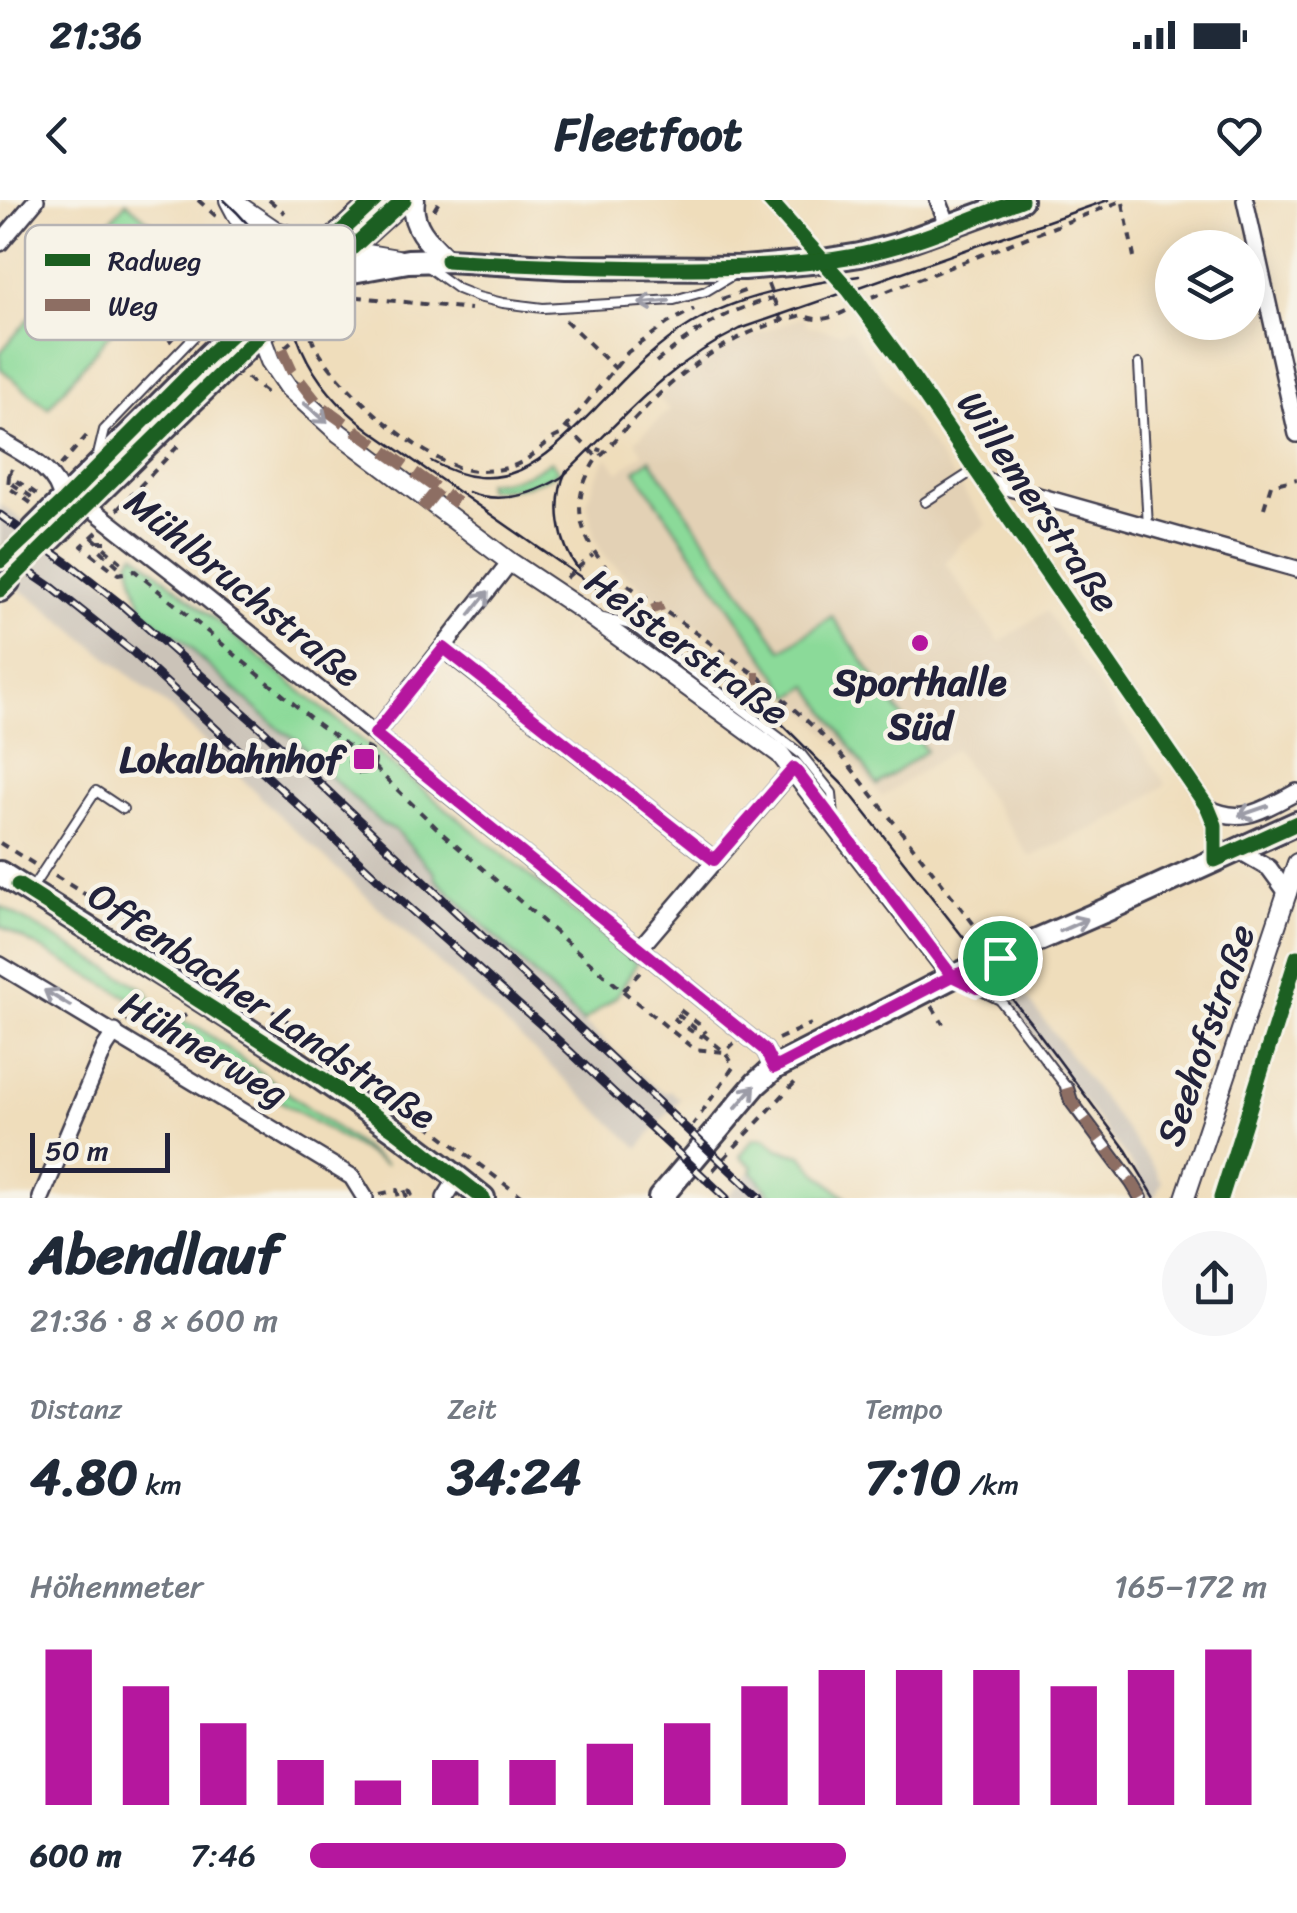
<!DOCTYPE html>
<html lang="de">
<head>
<meta charset="utf-8">
<style>
	body { margin:0; font-family:Sriracha,sans-serif; background:#f6f6f7; color:#1f2937; height:100vh; display:flex; flex-direction:column; font-size:38px; white-space:nowrap }
	* { box-sizing:border-box; margin:0 }
	p { font-size:32px; color:#747a83 }
	.icon { flex:none; width:55px; height:55px; fill:none; stroke:currentColor; stroke-width:2; stroke-linecap:round; stroke-linejoin:round }
	.map { position:relative; height:998px; overflow:hidden }
	.sheet { display:flex; flex-direction:column; background:#fff; flex:1 }
	.sheet>* { flex:none }
	.controls { position:absolute; left:1155px; top:30px; display:grid; gap:20px }
	.controls a { display:grid; place-items:center; width:110px; height:110px; border-radius:50%; background:#fff; box-shadow:0 5px 25px #0003; font-size:50px }
	.scale { position:absolute; left:30px; bottom:25px; width:140px; box-sizing:border-box; padding-left:10px; border:5px solid #22223b; border-top:0; font-size:28px; line-height:35px; white-space:nowrap; color:#22223b; -webkit-text-stroke:8px #f7f3e8; paint-order:stroke }
	.pin { position:absolute; display:grid; place-items:center; width:85px; height:85px; color:#fff; margin:-42px; border:5px solid #fff; border-radius:50%; box-shadow:0 2px 10px #0007 }
	.round { display:grid; place-items:center; flex:none; width:105px; height:105px; border-radius:52px; background:#f6f6f7 }
	.overview { display:flex; align-items:center; justify-content:space-between; height:170px; padding:0 30px }
	h1 { font-size:55px; font-weight:700; line-height:75px }
	.figures { display:grid; grid-template-columns:repeat(3,1fr); gap:15px; height:170px; padding:10px 30px }
	.figures div { display:grid; align-content:center }
	.figures b { font-size:50px; font-weight:700 }
	.figures small { font-size:28px; font-weight:400 }
	.figures p { font-size:28px }
	.chart { height:280px; padding:20px 30px }
	.chart p { display:flex; justify-content:space-between }
	.chart svg { width:100%; height:180px; margin-top:10px; stroke:#b5179e; stroke-width:6 }
	ul { padding:0 30px; list-style:none; font-size:32px }
	li { display:grid; grid-template-columns:160px 120px 1fr; align-items:center; height:75px }
	li i { height:25px; border-radius:12px; background:#b5179e }
	.status { display:flex; justify-content:space-between; align-items:center; height:70px; padding:0 50px; background:#fff; direction:ltr }
	.status svg { height:28px; fill:currentColor }
	header { display:flex; justify-content:space-between; align-items:center; height:130px; padding:0 30px; background:#fff; font-size:45px; font-weight:700 }
	.map>svg:first-child { display:block }
</style>
</head>
<body>
<div class="status"><b>21:36</b><svg viewBox="0 0 49 12"><path d="M0 12V9h3v3zM5 12V6h3v6zM10 12V3h3v9zM15 12V0h3v12zM26 1h20v11H26zM47 4h2v5h-2z"/></svg></div>
<header><svg class="icon" aria-label="back" viewBox="0 0 24 24"><path d="M15 5l-7 7 7 7"/></svg>Fleetfoot<svg class="icon" aria-label="heart" viewBox="0 0 24 24"><path d="M12 20l-8-8c-3-5 5-10 8-4 3-6 11-1 8 4z"/></svg></header>
<div class="map">
<svg width="1297" height="998" viewBox="0 0 1297 998">
	<rect width="100%" height="100%" fill="#f7f3e8"/>
	<filter id="ink" filterUnits="userSpaceOnUse"><feTurbulence type="fractalNoise" baseFrequency=".01" numOctaves="2"/><feDisplacementMap in="SourceGraphic" scale="20" xChannelSelector="R" yChannelSelector="G"/><feConvolveMatrix kernelMatrix="1 2 1 2 8 2 1 2 1" color-interpolation-filters="sRGB"/></filter>
	<filter id="wash" filterUnits="userSpaceOnUse"><feTurbulence type="fractalNoise" baseFrequency=".0048" numOctaves="4" result="noise"/><feDisplacementMap in="SourceGraphic" scale="40" xChannelSelector="R" yChannelSelector="G"/><feGaussianBlur stdDeviation="2.25" result="paint"/><feColorMatrix in="noise" values="0 0 0 0 0 0 0 0 0 0 0 0 0 0 0 0 0 1.4 0 .05"/><feComposite in="paint" operator="in"/></filter>
	<g filter="url(#wash)">
		<rect width="100%" height="100%" fill="#efddbb"/>
		<!-- built -->
		<polygon fill="#e3d1b5" points="803,117 808,126 841,133 850,129 987,325 961,343 945,363 1000,442 1046,411 1166,584 1122,615 1030,657 955,549 882,597 832,539 792,497 723,445 625,375 603,354 595,339 587,303 597,275 607,257 619,272 643,253 635,241 670,210 658,197 695,166 739,141"/>
		<!-- industrial -->
		<g fill="#cbc3b8">
			<polygon points="0,304 143,408 166,429 179,435 191,445 197,456 281,531 294,537 305,548 312,560 382,624 394,629 434,672 436,679 583,822 654,886 667,893 670,890 680,899 639,948 285,621 170,508 40,403 0,376"/>
			<polygon points="1006,769 1155,969 1162,983 1154,998 1149,998 1134,968 990,777"/>
			<polygon points="751,971 758,978 762,987 774,998 726,998"/>
		</g>
		<!-- green -->
		<g fill="#8bda99" stroke="#567e6a" stroke-width="2.5">
			<polygon points="126,2 181,48 48,208 0,168 0,153"/>
			<polygon points="650,259 782,450 832,416 926,551 877,585 809,486 792,497 635,270"/>
			<path d="M551 261 559 271C535 285 513 291 486 289V282C511 282 531 275 551 261Z"/>
			<path d="M135 353 275 470 637 763 617 796 583 822 436 679 434 672 394 629 382 624 312 560C304 546 297 538 281 531L197 456C183 432 155 429 143 407 136 394 133 375 129 360Z"/>
			<polygon points="0,706 146,790 153,801 184,822 200,828 386,965 142,818 148,809 142,805 0,726"/>
			<path d="M765 938 778 949 802 955 815 971 846 998H774C765 989 760 979 751 971L753 967 740 956 753 939Z"/>
		</g>
	</g>
	<g filter="url(#ink)">
		<g fill="none" stroke-linecap="round" stroke-linejoin="round">
			<!-- primary-tunnel -->
			<g stroke="#c6b8a1" stroke-width="22" stroke-dasharray="22 11" stroke-linecap="butt">
				<polyline points="0,361 34,329"/>
				<polyline points="8,382 50,340"/>
			</g>
			<defs>
				<g id="service">
					<polyline points="426,66 458,89 478,97 503,103 543,108 674,100 706,91 731,76"/>
					<polyline points="1139,164 1148,327"/>
					<polyline points="98,255 104,230 207,123 228,112 246,112"/>
					<polyline points="925,302 976,269"/>
					<polyline points="604,418 633,426 801,554 832,593 834,618"/>
					<polyline points="32,688 96,591 123,609"/>
					<polyline points="961,781 1000,800 1067,888"/>
				</g>
				<polyline id="pedestrian" points="1067,888 1071,901 1132,983 1141,998"/>
				<g id="minor">
					<polyline points="769,0 849,90 895,152 1208,608 1215,625 1215,660"/>
					<polyline points="938,0 949,27"/>
					<polyline points="1245,0 1297,234"/>
					<polyline points="0,43 36,0"/>
					<path d="M0 240C25 255 60 271 62 303"/>
					<polyline points="985,281 1297,369"/>
					<polyline points="86,304 205,397 765,850 774,868"/>
					<polyline points="443,448 714,660"/>
					<polyline points="375,534 510,362"/>
					<path d="M1208 608C1243 626 1265 608 1297 592"/>
					<polyline points="1238,650 1269,668 1288,694"/>
					<polyline points="639,749 794,568"/>
					<polyline points="0,765 352,977 365,998"/>
					<polyline points="41,998 105,847 115,832"/>
					<polyline points="445,998 458,977"/>
				</g>
				<g id="tertiary">
					<polyline points="229,0 246,32 258,68 257,112 260,135 270,161 287,186 339,233 510,362 585,412 780,554 952,777"/>
					<polyline points="235,3 276,31 325,47 397,59"/>
					<polyline points="1185,998 1297,663"/>
				</g>
				<g id="secondary">
					<path d="M414 0C410 26 429 43 447 60"/>
					<polyline points="319,77 404,0"/>
					<polyline points="288,80 375,0"/>
				</g>
				<g id="primary">
					<polyline points="34,329 207,157 288,80 319,77 408,61 447,60 566,67 744,68 822,61 860,55 897,45 1021,0"/>
					<polyline points="50,340 319,77"/>
					<polyline points="0,390 8,382"/>
					<path d="M0 673C164 777 332 876 483 998"/>
					<polyline points="660,998 756,884 774,868 952,777 1106,710 1297,623"/>
				</g>
			</defs>
			<!-- service casing -->
			<use href="#service" stroke="#413e4e" stroke-width="12"/>
			<!-- pedestrian casing -->
			<use href="#pedestrian" stroke="#413e4e" stroke-width="16"/>
			<!-- minor casing -->
			<use href="#minor" stroke="#413e4e" stroke-width="20"/>
			<!-- tertiary casing -->
			<use href="#tertiary" stroke="#413e4e" stroke-width="22"/>
			<!-- secondary casing -->
			<use href="#secondary" stroke="#413e4e" stroke-width="25"/>
			<!-- primary casing -->
			<use href="#primary" stroke="#413e4e" stroke-width="28"/>
			<!-- path -->
			<g stroke="#413e4e" stroke-width="4" stroke-dasharray="8 8" stroke-linecap="butt">
				<polyline points="198,0 217,17"/>
				<polyline points="269,0 285,13"/>
				<polyline points="1123,3 1134,57"/>
				<polyline points="434,10 440,0"/>
				<polyline points="768,84 782,121"/>
				<polyline points="340,95 470,109"/>
				<polyline points="872,97 1124,0"/>
				<polyline points="722,99 750,89"/>
				<path d="M846 111C832 118 818 123 803 115 714 136 661 187 603 254 595 259 593 264 589 272 569 311 585 345 612 374L760 478 819 532 841 555 987 741"/>
				<polyline points="565,120 616,169"/>
				<path d="M312 121C311 130 310 136 314 144 335 185 430 270 477 271 500 271 517 268 535 253 544 246 549 239 560 235L628 152 668 123 694 109"/>
				<polyline points="169,142 231,70 241,69"/>
				<polyline points="285,147 304,130 334,96"/>
				<path d="M656 162C696 130 723 112 773 98"/>
				<polyline points="247,178 272,197"/>
				<polyline points="567,227 597,257 600,248"/>
				<polyline points="60,266 90,232"/>
				<polyline points="12,269 9,276 11,283 36,300"/>
				<polyline points="31,303 8,287 9,276 40,296"/>
				<polyline points="1264,308 1271,285 1297,279"/>
				<polyline points="117,310 183,241"/>
				<polyline points="97,332 82,346 118,374 135,371 319,525 354,550"/>
				<polyline points="92,337 121,362"/>
				<polyline points="106,342 99,342 99,349 118,366"/>
				<polyline points="566,378 593,355"/>
				<circle cx="362" cy="560" r="13"/>
				<polyline points="374,567 444,635 623,791 642,770"/>
				<polyline points="0,643 34,664"/>
				<polyline points="55,676 234,785 327,848 523,998"/>
				<polyline points="623,791 694,849 725,852 734,843"/>
				<polyline points="932,806 943,824"/>
				<polyline points="680,810 700,825 706,833"/>
				<polyline points="677,814 725,852 734,866 693,925"/>
				<polyline points="673,818 694,833 703,837"/>
				<polyline points="127,823 141,812 166,827 186,815"/>
				<polyline points="778,839 811,824"/>
				<polyline points="702,982 798,879"/>
				<polyline points="380,994 397,990 399,998"/>
				<polyline points="407,998 404,989 408,987 413,998"/>
			</g>
			<!-- service -->
			<use href="#service" stroke="#fff" stroke-width="8"/>
			<!-- pedestrian -->
			<use href="#pedestrian" stroke="#fff" stroke-width="11"/>
			<!-- minor -->
			<use href="#minor" stroke="#fff" stroke-width="15"/>
			<!-- tertiary -->
			<use href="#tertiary" stroke="#fff" stroke-width="18"/>
			<!-- secondary -->
			<use href="#secondary" stroke="#fff" stroke-width="20"/>
			<!-- primary -->
			<use href="#primary" stroke="#fff" stroke-width="22"/>
			<!-- tram -->
			<g stroke="#22223b" stroke-width="2.5">
				<path d="M224 0C244 18 260 36 272 60 285 88 289 120 302 149 317 183 341 209 371 231L720 474 770 512 845 587 1038 832 1126 950 1155 998"/>
				<path d="M431 261C505 302 545 259 595 209 625 178 654 146 691 124 741 94 803 85 859 76"/>
				<path d="M566 271C552 302 558 343 579 370"/>
				<path d="M468 292C501 305 533 295 562 277 623 219 663 167 740 129L1108 0"/>
			</g>
			<defs>
				<g id="rail">
					<polyline points="0,315 72,366 123,406 263,530 760,998"/>
					<polyline points="0,352 53,388 133,452 406,705 547,830 726,998"/>
				</g>
			</defs>
			<!-- rail casing -->
			<use href="#rail" stroke="#22223b" stroke-width="9"/>
			<!-- rail -->
			<use href="#rail" stroke="#f7f3e8" stroke-width="5" stroke-dasharray="15" stroke-linecap="butt"/>
			<!-- quiet -->
			<g stroke="#8d6e63" stroke-width="12" stroke-dasharray="25 12" stroke-linecap="butt">
				<polyline points="282,149 292,171 317,203 457,303"/>
				<polyline points="422,309 438,289"/>
				<polyline points="656,403 659,412"/>
				<polyline points="753,478 760,478"/>
				<polyline points="1104,727 1104,728"/>
				<polyline points="1067,888 1071,901 1132,983 1141,998"/>
			</g>
			<defs>
				<g id="cycleway">
					<polyline points="769,0 849,90 895,152 1208,608 1215,625 1215,660 1297,623"/>
					<path d="M447 60C519 65 590 67 662 68 726 68 790 68 854 56 911 46 967 20 1021 0"/>
					<polyline points="0,361 62,303 207,157 375,0"/>
					<polyline points="0,390 287,108 404,0"/>
					<polyline points="18,685 321,878 398,932 483,998"/>
					<polyline points="1221,998 1297,757"/>
				</g>
			</defs>
			<!-- cycleway casing -->
			<use href="#cycleway" stroke="#f7f3e8" stroke-width="21"/>
			<!-- cycleway -->
			<use href="#cycleway" stroke="#1b5e20" stroke-width="15"/>
		</g>
		<!-- one-way arrows -->
		<defs><path id="oneway-shaft" d="M-6 0H5M1.5-3L5.5 0L1.5 3" fill="none" stroke-width="1.6" stroke-linecap="round" stroke-linejoin="round" transform="scale(2.5)"/></defs>
		<g stroke="#9c9ca7">
			<use href="#oneway-shaft" transform="translate(654 102) rotate(175)"/>
			<use href="#oneway-shaft" transform="translate(316 213) rotate(40)"/>
			<use href="#oneway-shaft" transform="translate(479 403) rotate(-51)"/>
			<use href="#oneway-shaft" transform="translate(1253 611) rotate(161)"/>
			<use href="#oneway-shaft" transform="translate(1074 725) rotate(-24)"/>
			<use href="#oneway-shaft" transform="translate(57 798) rotate(-149)"/>
			<use href="#oneway-shaft" transform="translate(745 897) rotate(-49)"/>
		</g>
	</g>
	<g fill="none" stroke-linecap="round" stroke-linejoin="round" filter="url(#ink)">
		<defs>
			<polyline id="route" points="1000,758 952,776 774,868 765,850 375,534 444,448 714,660 794,568 952,776 977,788 1010,772 1000,758"/>
		</defs>
		<!-- route casing -->
		<use href="#route" stroke="#fff" stroke-width="20"/>
		<!-- route -->
		<use href="#route" stroke="#b5179e" stroke-width="12"/>
	</g>
	<!-- markers -->
	<g fill="#b5179e" stroke="#f7f3e8" stroke-width="4">
		<circle cx="920" cy="443" r="10"/>
		<rect x="352" y="547" width="24" height="24" rx="5"/>
	</g>
	<g text-anchor="middle" dominant-baseline="central" stroke-width="9" stroke-linejoin="round" paint-order="stroke">
		<!-- street labels -->
		<g font-size="38" fill="#22223b" stroke="#f7f3e8">
			<text transform="translate(1038 302) rotate(56)">Willemerstraße</text>
			<text transform="translate(243 388) rotate(39)">Mühlbruchstraße</text>
			<text transform="translate(687 447) rotate(36)">Heisterstraße</text>
			<text transform="translate(262 806) rotate(34)">Offenbacher Landstraße</text>
			<text transform="translate(1206 835) rotate(-71)">Seehofstraße</text>
			<text transform="translate(204 849) rotate(31)">Hühnerweg</text>
		</g>
		<!-- poi labels -->
		<g font-size="38" font-weight="bold" fill="#22223b" stroke="#f7f3e8">
			<text x="920" y="482">Sporthalle<tspan x="920" dy="44">Süd</tspan></text>
			<text x="342" y="559" text-anchor="end">Lokalbahnhof</text>
		</g>
	</g>
	<!-- legend -->
	<rect x="25" y="25" width="330" height="115" rx="15" fill="#f7f3e8" stroke="#b7b4b4" stroke-width="2.5"/>
	<rect x="45" y="54" width="45" height="12" fill="#1b5e20"/>
	<rect x="45" y="99" width="45" height="12" fill="#8d6e63"/>
	<g font-size="28" fill="#22223b">
		<text x="108" y="70">Radweg</text>
		<text x="108" y="115">Weg</text>
	</g>
</svg>
<div class="controls">
<a><svg class="icon" aria-label="layers" viewBox="0 0 24 24"><path d="M12 4l9 5-9 5-9-5zM3 14l9 5 9-5"/></svg></a>
</div>
<div class="scale">50 m</div>
<div class="pin" style="left:1000px;top:758px;background:#1e9e55"><svg class="icon" aria-label="arrive" viewBox="0 0 24 24"><path d="M6 21V4h12l-3 4 3 4H6"/></svg></div>
</div>
<section class="sheet">
<div class="overview"><div><h1>Abendlauf</h1><p>21:36 · 8 × 600 m</p></div><a class="round"><svg class="icon" aria-label="share" viewBox="0 0 24 24"><path d="M12 15V3M7 8l5-5 5 5M5 13v7h14v-7"/></svg></a></div>
<div class="figures">
<div><p>Distanz</p><b>4.80<small> km</small></b></div>
<div><p>Zeit</p><b>34:24</b></div>
<div><p>Tempo</p><b>7:10<small> /km</small></b></div>
</div>
<div class="chart"><p><span>Höhenmeter</span>165–172 m</p>
<svg viewBox="0 0 160 44" preserveAspectRatio="none"><path d="M5 44V6M15 44V15M25 44V24M35 44V33M45 44V38M55 44V33M65 44V33M75 44V29M85 44V24M95 44V15M105 44V11M115 44V11M125 44V11M135 44V15M145 44V11M155 44V6"/></svg>
</div>
<ul>
<li><b>600 m</b>7:46<i style="width:56%"></i></li>
</ul>
</section>
</body>
</html>
